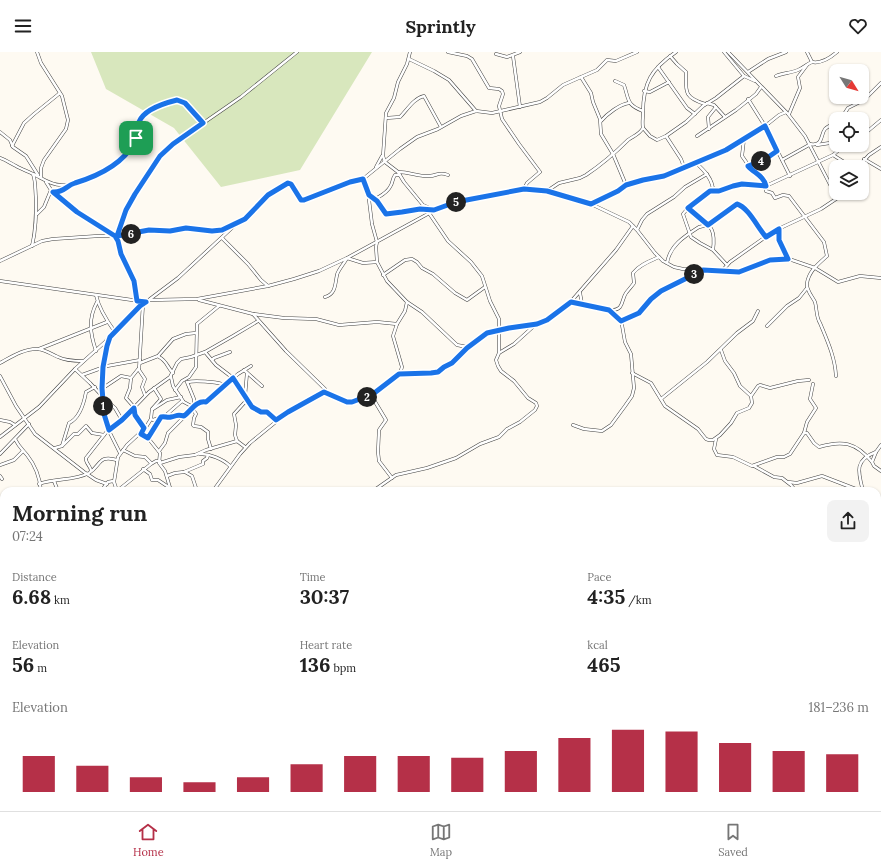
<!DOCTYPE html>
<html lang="en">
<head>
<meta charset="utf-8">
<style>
	body { margin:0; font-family:Lora,serif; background:#f2f2f2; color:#222; height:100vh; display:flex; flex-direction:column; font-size:15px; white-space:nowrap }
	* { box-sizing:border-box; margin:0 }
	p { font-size:13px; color:#767676 }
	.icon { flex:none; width:22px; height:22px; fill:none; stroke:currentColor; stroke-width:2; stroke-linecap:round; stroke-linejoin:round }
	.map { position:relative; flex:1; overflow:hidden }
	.panel { position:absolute; left:0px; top:435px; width:881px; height:324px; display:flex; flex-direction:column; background:#fff; border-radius:12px 12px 0 0; box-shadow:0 1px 3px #0004 }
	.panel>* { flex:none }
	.needle { width:26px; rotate:127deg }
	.buttons { position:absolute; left:829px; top:12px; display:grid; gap:8px }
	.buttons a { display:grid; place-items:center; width:40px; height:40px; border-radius:8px; background:#fff; box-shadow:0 1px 3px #0004; font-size:20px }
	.pin { position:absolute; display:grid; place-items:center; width:34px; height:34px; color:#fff; margin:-17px; border-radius:8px; box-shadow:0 2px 6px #0006 }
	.km { position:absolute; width:20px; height:20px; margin:-10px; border-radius:50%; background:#222; color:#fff; font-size:11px; line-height:20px; text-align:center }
	.round { display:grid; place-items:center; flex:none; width:42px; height:42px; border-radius:8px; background:#f2f2f2 }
	.summary { display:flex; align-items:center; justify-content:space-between; height:68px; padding:0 12px }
	h1 { font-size:22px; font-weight:700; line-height:30px }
	.stats { display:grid; grid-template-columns:repeat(3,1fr); gap:6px; height:68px; padding:4px 12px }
	.stats div { display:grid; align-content:center }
	.stats b { font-size:20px; font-weight:700 }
	.stats small { font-size:11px; font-weight:400 }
	.stats p { font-size:11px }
	.chart { height:112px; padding:8px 12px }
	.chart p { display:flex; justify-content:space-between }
	.chart svg { width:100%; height:72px; margin-top:4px; stroke:#b53048; stroke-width:6 }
	header { display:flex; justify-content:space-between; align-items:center; height:52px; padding:0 12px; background:#fff; font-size:18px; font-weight:700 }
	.tab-bar { display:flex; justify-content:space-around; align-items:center; height:56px; border-top:1px solid #e0e0e0; background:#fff; font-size:11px; color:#767676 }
	.tab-bar a { display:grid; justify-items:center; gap:2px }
	.tab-bar .current { color:#b53048 }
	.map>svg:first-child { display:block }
</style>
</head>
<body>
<header><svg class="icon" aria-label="menu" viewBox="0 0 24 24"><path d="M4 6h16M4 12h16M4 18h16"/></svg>Sprintly<svg class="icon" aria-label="heart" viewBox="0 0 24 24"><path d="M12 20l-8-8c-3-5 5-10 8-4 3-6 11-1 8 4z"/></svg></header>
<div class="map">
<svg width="881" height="759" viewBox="0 0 881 759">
	<rect width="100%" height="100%" fill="#fefaf2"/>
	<!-- green -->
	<polygon fill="#d8e7bd" points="91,0 372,0 300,118 221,135 174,76 106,37"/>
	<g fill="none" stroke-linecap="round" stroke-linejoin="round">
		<defs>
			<g id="street">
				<polyline points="37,0 41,11 62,44 68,68 66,77 44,108 41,116 41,126"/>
				<polyline points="410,0 407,12 398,30 394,46 386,61 383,104 385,110 398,120 404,130 423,153 434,158"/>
				<polyline points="448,0 467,4 472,7 489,36 499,37 502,39 503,42 499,54 502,67 519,92 540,120 527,131 524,137"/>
				<path d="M676 0C651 17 643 31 643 61 643 66 642 71 643 76L650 84 657 88 666 84 686 70 703 54 716 46 744 24"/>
				<polyline points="724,0 744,24 755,29"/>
				<polyline points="728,0 788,62 805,84 837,146"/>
				<path d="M807 0 812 10C821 12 830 6 837 0"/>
				<polyline points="496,2 507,5 520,0"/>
				<polyline points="513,4 520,55"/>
				<path d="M670 4 677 12 686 20C686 39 683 45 705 52"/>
				<polyline points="409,7 434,19 449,28 476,59"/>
				<polyline points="658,15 687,56 695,62"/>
				<polyline points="748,20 768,7 786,0"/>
				<path d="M776 24C783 21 791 21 798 18 803 16 807 12 812 10"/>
				<polyline points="581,25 563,33 547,46 540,50 492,61 476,59 461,64 438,77 417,85 400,97 363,127 363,131 368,140 372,172 377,190 376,195 377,210 387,229 407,250 422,260 457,293 467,295 487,281 509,276 535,273 547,268 567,254 616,198 633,174"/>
				<path d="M615 29 624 33C629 47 626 53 643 59"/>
				<polyline points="644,39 650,40 669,30"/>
				<polyline points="748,47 765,74 790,124"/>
				<polyline points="707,51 714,53 725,65"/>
				<polyline points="789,62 800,36 798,25 807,13"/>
				<path d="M386 66 400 65C407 58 414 46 424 44L441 75"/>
				<polyline points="841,67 848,56 864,48 881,31"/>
				<path d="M601 69C607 62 620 52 629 51"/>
				<polyline points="709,77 708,65 716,55"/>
				<polyline points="0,80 10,88 13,95 26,104 38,123"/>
				<polyline points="666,84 681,107 684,115"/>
				<polyline points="697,84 736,58 756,42 761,35"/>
				<polyline points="862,84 881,68"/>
				<path d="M744 87 742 104 751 117 763 126 765 130 766 139 772 141 775 146 783 143 789 144 824 190 827 204C818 212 809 219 807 231 806 238 812 244 815 250 817 257 816 265 820 271 827 288 835 305 836 324"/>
				<path d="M809 92C824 95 820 83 825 77 828 74 832 73 836 70"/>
				<polyline points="817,93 836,90"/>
				<polyline points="12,94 24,71 34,62 60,41"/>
				<polyline points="833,103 852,115"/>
				<path d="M0 106C6 108 10 111 16 114 21 117 27 119 33 122 42 126 50 133 61 133 88 133 122 114 135 90 138 83 136 75 139 69 146 58 173 44 185 51L203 71"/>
				<polyline points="864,107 881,117"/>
				<polyline points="782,108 809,93"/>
				<path d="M696 111C704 118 713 127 713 139"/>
				<polyline points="748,114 764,108 777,99"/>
				<polyline points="376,115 382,104"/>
				<polyline points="858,115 869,103 881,95"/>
				<path d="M399 120C409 120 420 125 429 124 438 124 438 119 448 123"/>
				<polyline points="626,133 613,102 601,82 600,67 593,50 591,41 581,25 597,18 607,8 616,9 637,0"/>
				<polyline points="51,138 77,160 115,184 118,189 121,202 134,229 137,249"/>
				<path d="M547 139 559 131 580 126 586 123C601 113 615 101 628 88 633 84 639 83 643 76"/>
				<polyline points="54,140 61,139 73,132"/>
				<path d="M369 143 377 149 386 162C401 160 417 157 432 158"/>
				<path d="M374 148C380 144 387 141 390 135 393 131 392 127 395 123H400"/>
				<polyline points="592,152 618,139 626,133 643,128 664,124 730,96 769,71 779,63 786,60"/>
				<path d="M688 156C703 175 717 167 713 198"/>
				<polyline points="429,161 448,189 471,210 482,224 490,249 499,267 499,301"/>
				<polyline points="37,162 44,155 51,138 46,130"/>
				<polyline points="779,177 779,188 789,207"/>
				<polyline points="637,178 642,168 647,162 674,145 685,135 707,122"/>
				<path d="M117 184C126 160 136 139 151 118 158 109 164 100 173 92L241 45 297 0"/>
				<polyline points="222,186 248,212 261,228 268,234"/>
				<path d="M32 194C36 178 36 163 36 147 35 138 36 130 33 122"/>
				<polyline points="0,209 42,189 53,187 98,184 122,184 142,179 172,179 186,176 212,179 223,178 237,171"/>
				<path d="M667 211C670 193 685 184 699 175 702 174 706 174 708 172 718 167 726 157 737 152L744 156 765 185"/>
				<polyline points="727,213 713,198 700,191 691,185 683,162 688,156 707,141 712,139 719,139 740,132 768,133 833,103 845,93"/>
				<polyline points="722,219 730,210 774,179 821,157 845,141"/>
				<polyline points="383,223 405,208 412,207 417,210 422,216 433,222 455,241 467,248 485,235"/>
				<polyline points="0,229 146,250"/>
				<polyline points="580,241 582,252"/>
				<path d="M96 243C99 257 107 269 115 280"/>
				<path d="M325 245C336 242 335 232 337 223 338 218 344 212 347 206L363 211 377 210"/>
				<polyline points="150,247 178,226 234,174 245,167 264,147 284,133 287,131 290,131 300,146 304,149 349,130 363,127"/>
				<polyline points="199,248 253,262 286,299 325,337 324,340 288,360 250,391 240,402 213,439"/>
				<path d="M571 250C582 252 612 264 620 255 623 251 623 245 626 241 629 237 632 234 634 231L633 221C639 213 650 209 659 205"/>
				<polyline points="143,252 139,318 145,327 142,335 145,343"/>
				<polyline points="253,262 284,266 316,267 339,273 377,270 397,272"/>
				<polyline points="621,269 639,261 651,247 661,239 701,219"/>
				<polyline points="767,274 787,254 799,246 807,236"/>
				<polyline points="109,286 103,315 104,362 110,381 120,401"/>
				<polyline points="39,297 107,270"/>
				<polyline points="721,298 725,309 734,321 740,334 751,344"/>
				<path d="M96 299C90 281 88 267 97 250"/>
				<polyline points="205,300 216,313 233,326 246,346 245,350 234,362 236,373 235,383 237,389"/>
				<path d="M159 305C167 309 167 315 173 321"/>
				<polyline points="212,308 214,306 230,300"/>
				<path d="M0 311C11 305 25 296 38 297 46 298 51 302 58 305 66 309 75 309 83 309"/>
				<polyline points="140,311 158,304 173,287 186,282 196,281"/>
				<polyline points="75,317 90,331 105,347 115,356 122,368"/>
				<polyline points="244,318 262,334"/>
				<polyline points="632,321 651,331 665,354 698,377 706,387 709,388 713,388 720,383 731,371 737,361 749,356 752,351 751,344 758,334 760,333 770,336 798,329 809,328"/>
				<polyline points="399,322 431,321 438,319 444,315 452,311 467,296"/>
				<polyline points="82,323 107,314 140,308"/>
				<polyline points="0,324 16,354 35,382 84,420 96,428 107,432"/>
				<polyline points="171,325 173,334 183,349"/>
				<polyline points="131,326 130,336 126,346 134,355"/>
				<polyline points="187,330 194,347 194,353"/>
				<path d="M188 330C194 328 216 330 222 332L224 335"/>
				<polyline points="103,336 121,324 131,326 139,316"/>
				<polyline points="175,338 182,329 189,325 196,315 197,272 219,254"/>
				<polyline points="324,340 347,350 352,350 376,340 400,321 402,315 393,284 397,272 405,259 407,250"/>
				<polyline points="373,342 374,348 386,368 379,378 378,400 379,409 392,426"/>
				<polyline points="245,344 247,321"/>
				<polyline points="661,347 707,310 737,281 753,269 758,259"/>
				<path d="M246 348C252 354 257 361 266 359L276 369"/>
				<polyline points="134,356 135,363 144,376"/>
				<polyline points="192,356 196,362 194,366 193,373 194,374 201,375 208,380 208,387 211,397"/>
				<polyline points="153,357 167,348 181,345"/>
				<polyline points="165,364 182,349 193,355"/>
				<path d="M151 367 153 368 165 364 170 366 177 363 184 364C191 359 196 348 205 350L238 322 251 314"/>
				<polyline points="0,368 10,370 15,373"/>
				<polyline points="573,373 584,377 602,379 611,373 625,354 632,344 634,336 631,302 625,290 622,273 621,269 609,259"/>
				<polyline points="109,378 122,368 149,340 170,325 177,311 181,307 191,305 205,300 233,284 258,269"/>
				<path d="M804 381H807L814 391 819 395C842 388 856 390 872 410"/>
				<polyline points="141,383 151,367 152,357 161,347 154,336"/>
				<polyline points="0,385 39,355 75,317 105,290 140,253 149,248 197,247 268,234 294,227 319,219 347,206 435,158 456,150 524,137 547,139 584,149 591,152 629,170 637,178 655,201 663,209 674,215 683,217 739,220 770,208 789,207 815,216 838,230 860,224 881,226"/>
				<polyline points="148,386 160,365"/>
				<path d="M15 387C19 395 22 397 27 403 35 413 40 426 41 439"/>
				<polyline points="716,387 714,397 717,403 733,405 752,414 777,405 784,405 790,402 804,381 807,370 816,356 810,347 813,332"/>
				<polyline points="881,393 876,400 872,410 874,414 881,419"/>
				<path d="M62 394 69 371C80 366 84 351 86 340L95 335"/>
				<polyline points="55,396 62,394 74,382 78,382 86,374 92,381 104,383"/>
				<polyline points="123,398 135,404 145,405 151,411"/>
				<polyline points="159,399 165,391 168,381 184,365"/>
				<polyline points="0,402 29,372"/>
				<path d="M200 402C210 402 223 407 230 414"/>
				<polyline points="160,411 179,405 195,403 206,398 237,389 245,395"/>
				<polyline points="0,413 14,408 23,399"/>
				<polyline points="754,414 774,425 782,426 791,433 796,439"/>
				<polyline points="143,417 150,422 152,428 158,428 170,436"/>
				<path d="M91 419C91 414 85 411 86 406L108 378"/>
				<polyline points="185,420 192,424 197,439"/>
				<polyline points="0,424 2,427"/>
				<polyline points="167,424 175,421 184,420 203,412 203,409 207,406 208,403"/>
				<polyline points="54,429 58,439"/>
				<polyline points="788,430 797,431 822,424 861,439"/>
				<path d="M39 432C55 426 74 429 89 421 101 414 98 402 117 408"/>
				<polyline points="101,439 108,430 113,429 114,430"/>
				<polyline points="109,439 116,437"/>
				<polyline points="117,439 114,430 118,405 127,393 140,381 148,386 160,401 159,411 165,419 171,439"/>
				<polyline points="117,439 151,412 156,409 160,409"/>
				<polyline points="373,439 396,423 427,416 456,406 480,392 499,385 507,377 520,370 535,358 537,354 536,351 528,346 514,329 501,319 498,314 496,308 499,301 514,292 535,273"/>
				<path d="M863 439C858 420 854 408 876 400"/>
				<polyline points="0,491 4,492"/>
				<polyline points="0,541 4,537"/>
				<polyline points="0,650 4,651"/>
				<polyline points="0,653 4,653"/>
				<polyline points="877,691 881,695"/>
				<polyline points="233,755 234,759"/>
				<polyline points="337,755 340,759"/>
				<polyline points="402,755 405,759"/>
				<polyline points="519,755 523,756 529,755"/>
				<polyline points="568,755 570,759"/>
				<polyline points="88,759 88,755"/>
				<polyline points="133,759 138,755"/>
				<polyline points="320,759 323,755"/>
				<polyline points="464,759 466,755"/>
				<polyline points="832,759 834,755"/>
			</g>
			<g id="highway">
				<polyline points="877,557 881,554"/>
				<polyline points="571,759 576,755"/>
			</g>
		</defs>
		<!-- street casing -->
		<use href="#street" stroke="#424242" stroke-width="3.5"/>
		<!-- highway casing -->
		<use href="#highway" stroke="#202020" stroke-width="6"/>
		<!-- street -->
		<use href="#street" stroke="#fff" stroke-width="2.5"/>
		<!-- highway -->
		<use href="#highway" stroke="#ea9064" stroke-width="5"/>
	</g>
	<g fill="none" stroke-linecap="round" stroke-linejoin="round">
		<defs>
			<path id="route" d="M177 48 185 51 203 71 173 92 160 104 135 142 126 158 117 184 149 178 170 179 186 176 212 179 222 178 245 167 268 143 288 131 291 132 301 148H304L350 130 363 127 369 143 377 149 386 162 402 160 420 157 434 158 456 150 524 137 547 139 591 152 618 139 626 133 643 128 664 124 726 98 765 74 777 99 764 108 748 114C754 121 764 124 766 134L742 132 733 134 719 139H710L688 156 708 173 737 152C748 155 758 176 766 185L779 177V188L788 207 770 208 739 220 703 218 661 239 651 247 639 261 621 269 609 258 571 250 547 268 537 272 509 276 487 281 467 296 452 311 444 315 438 320 431 321 399 322 373 342 352 350H347L324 340 288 360 276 368 267 360H261L252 355 233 326 206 350C196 348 191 359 184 364 176 362 178 364 171 365 167 366 165 364 161 365L148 386 141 382 144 376 135 363 134 356 122 368 109 378 104 362 102 336 103 315 107 294 110 285 140 254 146 250 137 249 134 229 121 202 118 189 115 184 77 160 53 140C63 141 66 134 75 131 98 124 122 113 134 91 138 84 136 77 139 70 144 57 165 51 177 48Z"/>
		</defs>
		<!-- route casing -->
		<use href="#route" stroke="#fff" stroke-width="8"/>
		<!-- route -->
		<use href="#route" stroke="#1a73e8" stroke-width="5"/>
	</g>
</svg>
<div class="buttons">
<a><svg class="needle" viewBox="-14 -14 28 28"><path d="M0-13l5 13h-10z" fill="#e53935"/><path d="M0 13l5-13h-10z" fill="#767676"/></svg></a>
<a><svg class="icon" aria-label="locate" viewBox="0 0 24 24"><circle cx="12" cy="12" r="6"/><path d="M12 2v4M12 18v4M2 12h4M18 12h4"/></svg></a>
<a><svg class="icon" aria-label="layers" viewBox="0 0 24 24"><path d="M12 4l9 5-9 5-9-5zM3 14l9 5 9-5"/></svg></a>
</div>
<div class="pin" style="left:136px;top:86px;background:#1e9e55"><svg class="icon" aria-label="arrive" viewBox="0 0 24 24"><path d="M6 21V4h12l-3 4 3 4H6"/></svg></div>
<b class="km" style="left:103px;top:354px">1</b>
<b class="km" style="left:367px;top:345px">2</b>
<b class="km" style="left:694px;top:222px">3</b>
<b class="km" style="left:761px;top:109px">4</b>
<b class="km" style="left:456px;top:150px">5</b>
<b class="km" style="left:131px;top:182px">6</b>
<section class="panel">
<div class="summary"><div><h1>Morning run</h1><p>07:24</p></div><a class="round"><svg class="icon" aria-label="share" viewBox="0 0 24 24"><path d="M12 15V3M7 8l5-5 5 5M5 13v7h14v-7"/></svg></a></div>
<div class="stats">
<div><p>Distance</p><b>6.68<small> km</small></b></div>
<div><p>Time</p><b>30:37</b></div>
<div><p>Pace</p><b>4:35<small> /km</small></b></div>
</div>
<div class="stats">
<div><p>Elevation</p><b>56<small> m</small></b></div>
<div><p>Heart rate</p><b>136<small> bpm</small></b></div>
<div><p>kcal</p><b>465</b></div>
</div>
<div class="chart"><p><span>Elevation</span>181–236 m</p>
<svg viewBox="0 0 160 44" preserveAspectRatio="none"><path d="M5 44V22M15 44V28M25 44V35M35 44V38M45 44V35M55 44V27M65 44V22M75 44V22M85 44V23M95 44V19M105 44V11M115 44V6M125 44V7M135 44V14M145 44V19M155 44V21"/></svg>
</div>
</section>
</div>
<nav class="tab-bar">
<a class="current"><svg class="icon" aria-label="home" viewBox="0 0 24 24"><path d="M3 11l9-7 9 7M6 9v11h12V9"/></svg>Home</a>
<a><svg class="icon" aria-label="map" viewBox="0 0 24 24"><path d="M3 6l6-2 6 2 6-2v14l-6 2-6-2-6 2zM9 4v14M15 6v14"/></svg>Map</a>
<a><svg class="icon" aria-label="saved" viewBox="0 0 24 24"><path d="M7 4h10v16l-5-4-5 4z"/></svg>Saved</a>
</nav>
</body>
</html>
